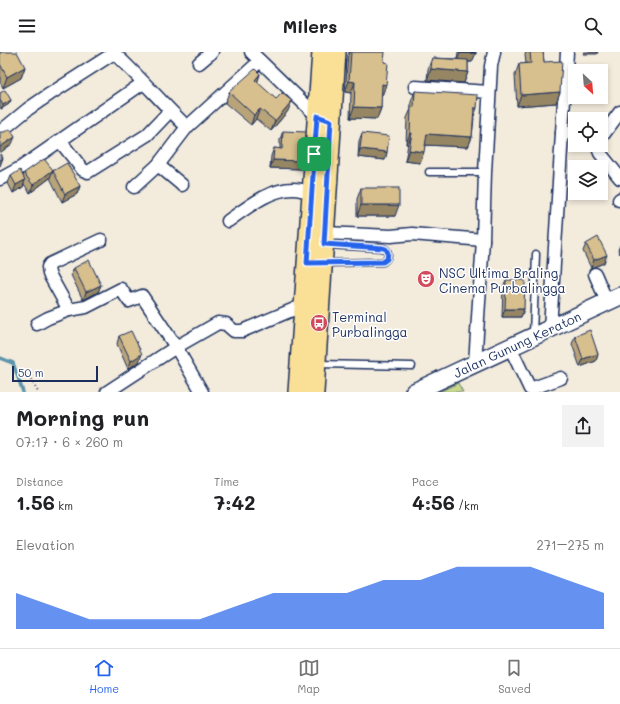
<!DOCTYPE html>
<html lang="en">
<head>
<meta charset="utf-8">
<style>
	body { margin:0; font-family:Mali,sans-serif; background:#f2f2f2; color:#202124; height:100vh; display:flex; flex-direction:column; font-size:15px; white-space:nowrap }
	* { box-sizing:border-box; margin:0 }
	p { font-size:13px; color:#757577 }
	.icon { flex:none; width:22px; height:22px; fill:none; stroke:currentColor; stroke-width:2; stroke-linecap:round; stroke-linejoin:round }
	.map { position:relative; height:340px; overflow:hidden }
	.sheet { display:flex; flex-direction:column; background:#fff; flex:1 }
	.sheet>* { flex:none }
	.needle { width:26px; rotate:154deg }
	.tools { position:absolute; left:568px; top:12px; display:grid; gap:8px }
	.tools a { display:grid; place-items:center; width:40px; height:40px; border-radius:0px; background:#fff; box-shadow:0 2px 6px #0003; font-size:20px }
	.scale { position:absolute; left:12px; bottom:10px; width:86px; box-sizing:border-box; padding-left:4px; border:2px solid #1b2f5e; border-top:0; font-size:11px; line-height:14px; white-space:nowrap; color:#1b2f5e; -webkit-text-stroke:3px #fff; paint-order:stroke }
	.pin { position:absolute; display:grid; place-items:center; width:34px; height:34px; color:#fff; margin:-17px; border-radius:8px; box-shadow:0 2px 6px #0006 }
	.round { display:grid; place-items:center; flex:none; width:42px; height:42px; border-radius:0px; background:#f2f2f2 }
	.head { display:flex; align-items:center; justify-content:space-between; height:68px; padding:0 16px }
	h1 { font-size:22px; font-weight:800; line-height:30px }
	.stats { display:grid; grid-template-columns:repeat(3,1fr); gap:6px; height:68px; padding:4px 16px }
	.stats div { display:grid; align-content:center }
	.stats b { font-size:20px; font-weight:800 }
	.stats small { font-size:11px; font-weight:400 }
	.stats p { font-size:11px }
	.chart { height:112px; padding:8px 16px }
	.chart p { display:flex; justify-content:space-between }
	.chart svg { width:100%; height:72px; margin-top:4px; fill:#2563eb; opacity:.7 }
	header { display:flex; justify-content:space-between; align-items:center; height:52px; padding:0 16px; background:#fff; font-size:18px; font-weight:800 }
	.tab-bar { display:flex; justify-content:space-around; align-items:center; height:56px; border-top:1px solid #e0e0e0; background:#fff; font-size:11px; color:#757577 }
	.tab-bar a { display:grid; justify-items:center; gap:2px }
	.tab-bar .current { color:#2563eb }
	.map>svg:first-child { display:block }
</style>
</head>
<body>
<header><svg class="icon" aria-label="menu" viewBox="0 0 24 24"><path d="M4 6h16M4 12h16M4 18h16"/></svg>Milers<svg class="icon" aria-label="search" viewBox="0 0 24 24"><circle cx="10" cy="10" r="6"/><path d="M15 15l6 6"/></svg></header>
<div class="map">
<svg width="620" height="340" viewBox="0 0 620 340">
	<rect width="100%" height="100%" fill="#f3ecdd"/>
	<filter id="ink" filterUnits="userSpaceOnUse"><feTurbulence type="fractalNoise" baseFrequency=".025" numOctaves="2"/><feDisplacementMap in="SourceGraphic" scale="8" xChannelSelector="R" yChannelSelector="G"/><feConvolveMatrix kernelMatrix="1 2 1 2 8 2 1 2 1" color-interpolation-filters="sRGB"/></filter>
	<g filter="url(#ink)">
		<!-- green -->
		<polygon fill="#c7d88d" stroke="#718476" points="458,331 463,340 439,340"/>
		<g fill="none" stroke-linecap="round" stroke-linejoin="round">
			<!-- stream -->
			<polyline stroke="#5b94aa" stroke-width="3.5" points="0,306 13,311 23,340"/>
			<defs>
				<g id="lane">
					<polyline points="429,120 485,120"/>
					<path d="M324 211 383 210C389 206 390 199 383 196L326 193"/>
					<polyline points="533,283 536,202"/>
					<polyline points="318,312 412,314"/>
				</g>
				<g id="street">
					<polyline points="251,0 317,64 322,66"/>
					<polyline points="567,0 562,81 575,81"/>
					<polyline points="199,11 212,0"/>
					<polyline points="415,35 489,40"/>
					<path d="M0 80 28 57 50 42 114 1C140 25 162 51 187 75"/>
					<polyline points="601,83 603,83 620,60"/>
					<polyline points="60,89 83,118 88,120 147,83 170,59"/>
					<polyline points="599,93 598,96 600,101 620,126"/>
					<polyline points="158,113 182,133"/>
					<polyline points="0,127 22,115 143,31"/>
					<polyline points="134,135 158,113 187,75 260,9"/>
					<polyline points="619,148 620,147"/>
					<path d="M228 169C247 156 269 137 293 137 299 137 306 139 312 141"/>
					<polyline points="325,181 391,184 412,182 483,188"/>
					<polyline points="101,188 50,212 48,215 49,222 69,258 86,255 121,237 129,249 142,244 176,295 202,340"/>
					<polyline points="595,222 607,250"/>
					<polyline points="37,272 48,266 69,258"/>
					<polyline points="550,277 562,81"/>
					<polyline points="510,295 530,337 561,326"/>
					<polyline points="475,312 483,188 485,120 491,14 494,0"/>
					<polyline points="107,340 176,295 218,271 226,272 234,279 242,279 304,253"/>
				</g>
				<polyline id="secondary" points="414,340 620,244"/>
				<g id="primary">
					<polyline points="298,340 322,0"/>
					<polyline points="314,340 336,0"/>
				</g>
			</defs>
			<!-- lane casing -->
			<use href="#lane" stroke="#1b2f5e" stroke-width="9"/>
			<!-- street casing -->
			<use href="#street" stroke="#1b2f5e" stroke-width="15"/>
			<!-- secondary casing -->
			<use href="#secondary" stroke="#1b2f5e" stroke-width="20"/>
			<!-- primary casing -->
			<use href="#primary" stroke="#1b2f5e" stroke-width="22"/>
			<!-- path -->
			<polyline stroke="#1b2f5e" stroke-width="2" stroke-dasharray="1 3" stroke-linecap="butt" points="31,328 38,340"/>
			<!-- lane -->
			<use href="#lane" stroke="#fff" stroke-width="6"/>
			<!-- street -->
			<use href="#street" stroke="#fff" stroke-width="12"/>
			<!-- secondary -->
			<use href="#secondary" stroke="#fff" stroke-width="17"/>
			<!-- primary -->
			<use href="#primary" stroke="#fadf96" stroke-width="19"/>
		</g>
		<!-- wall -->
		<g fill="#b9a47a" stroke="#1b2f5e">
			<polygon points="0,0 25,15 21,26 3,36 0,30"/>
			<polygon points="349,0 383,0 384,10 382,44 381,43 381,56 377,67 350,66 351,41 345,40 348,3"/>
			<polygon points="458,0 476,0 472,10 468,10 468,20 464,31 427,28 428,17 432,6 457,7"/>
			<polygon points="526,0 543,0 544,10 560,40 556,51 517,54 515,23 519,12 526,12 525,3"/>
			<polygon points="260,22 257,31 288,59 271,79 256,67 251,73 225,51 229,40"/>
			<polygon points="415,39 474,66 472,85 468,95 425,93 420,111 405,109 408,92 406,92 407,66 411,57 411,50"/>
			<polygon points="0,41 11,48 9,52 1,57 0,55"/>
			<polygon points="283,79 304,109 302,117 270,116 271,104 274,96 280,97 280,87"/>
			<polygon points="362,81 387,100 385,108 358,105 359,89"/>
			<polygon points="53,118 80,134 77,142 62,150 50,126 30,141 24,132 23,135 13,141 8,131 11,124 23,124 24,121"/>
			<polygon points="361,136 395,164 357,164 357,147"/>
			<polygon points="586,192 604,211 591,216 583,199"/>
			<polygon points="620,193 620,202 618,198"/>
			<polygon points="74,216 101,233 98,240 83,248 71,223"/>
			<polygon points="506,228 524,257 521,265 502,265 503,235"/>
			<polygon points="119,284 139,310 128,317 117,292"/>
			<polygon points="575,284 598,302 596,309 580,315 572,292"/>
		</g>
		<!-- shaded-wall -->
		<g fill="#968663" stroke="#1b2f5e">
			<polygon points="584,0 598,0 597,2 583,2"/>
			<polygon points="460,1 476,1 472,10 457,9"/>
			<polygon points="25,15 21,26 3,36 7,25"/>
			<polygon points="431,17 468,20 464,31 427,28"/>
			<polygon points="260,22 257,32 255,28"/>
			<polygon points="349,29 355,30 351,41 345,40"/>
			<polygon points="382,32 386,33 382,44 378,43"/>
			<polygon points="560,40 556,51 517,54 521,43"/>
			<polygon points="11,48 9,52 1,57 3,53"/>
			<polygon points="292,49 288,59 271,79 275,69"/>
			<polygon points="354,55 381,56 377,67 350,66"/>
			<polygon points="474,56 477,56 473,67"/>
			<polygon points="260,57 256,67 251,73 254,63"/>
			<polygon points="410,81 412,81 408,92 406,92"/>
			<polygon points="427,82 472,85 468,95 423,93"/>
			<polygon points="15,85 12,92 0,101 0,95"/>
			<polygon points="360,97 387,100 385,108 358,105"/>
			<polygon points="409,98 424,100 420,111 405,109"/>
			<polygon points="3,106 0,114 0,108"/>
			<polygon points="273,108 304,109 302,117 270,116"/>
			<polygon points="53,118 50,126 30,141 33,133"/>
			<polygon points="25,128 23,135 13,141 16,133"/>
			<polygon points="80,134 77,142 62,150 65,142"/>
			<polygon points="361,153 399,153 395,164 357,164"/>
			<polygon points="607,203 604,211 591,216 594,208"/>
			<polygon points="101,233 98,240 83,248 86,240"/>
			<polygon points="505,257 524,257 521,265 502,265"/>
			<polygon points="142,302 139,310 128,317 131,309"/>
			<polygon points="598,302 596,309 580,315 583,307"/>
		</g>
		<!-- building -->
		<g fill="#d7bf8e" stroke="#1b2f5e">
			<polygon points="0,0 17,0 25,15 7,25 0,12"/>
			<polygon points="351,0 385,0 384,10 388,11 386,33 382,32 381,56 354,55 355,30 349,29"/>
			<rect x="460" y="0" width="16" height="1"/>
			<polygon points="530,0 543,0 544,10 562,9 560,40 521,43 519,12 531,11"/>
			<polygon points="432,6 468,8 468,20 431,17"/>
			<polygon points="255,17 260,22 255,28 276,47 282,41 292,49 275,69 260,57 254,63 229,40"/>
			<polygon points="5,38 11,48 3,53 0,48 0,41"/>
			<polygon points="415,39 478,43 477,56 474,56 472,85 427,82 424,100 409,98 412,81 410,81 411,55 414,55"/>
			<polygon points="10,77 15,85 0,95 0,80 4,80"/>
			<polygon points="283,79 306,80 304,109 273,108 274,96 282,97"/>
			<polygon points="362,81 389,84 387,100 360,97"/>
			<polygon points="0,102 3,106 0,108"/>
			<polygon points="44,107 53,118 33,133 24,121"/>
			<polygon points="67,111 80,134 65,142 53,119"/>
			<polygon points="20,118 25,128 16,133 11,124"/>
			<rect x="361" y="136" width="38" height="17"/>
			<polygon points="598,185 607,203 594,208 586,192"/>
			<polygon points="89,208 101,233 86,240 74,216"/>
			<polygon points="506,228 525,228 524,257 505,257"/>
			<polygon points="590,278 598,302 583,307 575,284"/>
			<polygon points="131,279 142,302 131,309 119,284"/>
		</g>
	</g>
	<g fill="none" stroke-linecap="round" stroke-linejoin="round" filter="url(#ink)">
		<defs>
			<polygon id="route" points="317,64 331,69 324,192 383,196 386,197 388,201 387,207 383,210 307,211"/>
		</defs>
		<!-- route casing -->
		<use href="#route" stroke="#fff" stroke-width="8"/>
		<!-- route -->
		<use href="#route" stroke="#2563eb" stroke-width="5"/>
	</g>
	<!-- icons -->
	<defs>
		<symbol id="theatre-disc" viewBox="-11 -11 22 22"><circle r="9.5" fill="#d1495b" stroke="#fff"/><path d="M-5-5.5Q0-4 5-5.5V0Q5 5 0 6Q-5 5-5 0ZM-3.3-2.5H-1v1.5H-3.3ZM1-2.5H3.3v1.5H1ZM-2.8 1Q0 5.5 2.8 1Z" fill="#fff"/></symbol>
		<symbol id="bus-disc" viewBox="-11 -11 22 22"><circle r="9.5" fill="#d1495b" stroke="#fff"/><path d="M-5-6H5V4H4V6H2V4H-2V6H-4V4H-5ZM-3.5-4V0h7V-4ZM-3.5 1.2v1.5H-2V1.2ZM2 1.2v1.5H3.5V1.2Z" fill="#fff"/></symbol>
	</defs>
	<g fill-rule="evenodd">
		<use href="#theatre-disc" x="416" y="217" width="20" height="20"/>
		<use href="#bus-disc" x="309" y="261" width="20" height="20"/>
	</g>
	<g text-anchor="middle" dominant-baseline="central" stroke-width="3" stroke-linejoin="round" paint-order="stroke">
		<!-- poi labels -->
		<g font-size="13" fill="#1b2f5e" stroke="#fff" text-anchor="start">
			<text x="439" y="220">NSC Ultima Braling<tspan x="439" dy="15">Cinema Purbalingga</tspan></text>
			<text x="332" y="264">Terminal<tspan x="332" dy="15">Purbalingga</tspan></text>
		</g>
		<!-- street labels -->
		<g font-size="13" fill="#1b2f5e" stroke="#fff">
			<text transform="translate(517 292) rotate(-25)">Jalan Gunung Keraton</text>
		</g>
	</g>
</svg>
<div class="tools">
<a><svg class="needle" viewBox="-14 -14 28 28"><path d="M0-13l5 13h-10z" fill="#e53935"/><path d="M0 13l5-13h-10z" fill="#757577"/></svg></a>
<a><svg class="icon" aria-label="locate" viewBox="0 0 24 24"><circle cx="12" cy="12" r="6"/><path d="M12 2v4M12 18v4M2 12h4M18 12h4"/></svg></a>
<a><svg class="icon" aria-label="layers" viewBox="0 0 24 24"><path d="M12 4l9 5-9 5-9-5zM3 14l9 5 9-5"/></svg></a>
</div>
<div class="scale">50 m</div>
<div class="pin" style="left:314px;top:102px;background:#1e9e55"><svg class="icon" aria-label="arrive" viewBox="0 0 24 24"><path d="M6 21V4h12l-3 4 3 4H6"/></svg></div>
</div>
<section class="sheet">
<div class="head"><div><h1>Morning run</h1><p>07:17 · 6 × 260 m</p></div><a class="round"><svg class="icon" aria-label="share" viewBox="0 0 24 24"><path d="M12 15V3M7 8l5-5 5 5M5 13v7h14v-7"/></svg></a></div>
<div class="stats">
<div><p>Distance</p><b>1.56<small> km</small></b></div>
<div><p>Time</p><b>7:42</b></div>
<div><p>Pace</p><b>4:56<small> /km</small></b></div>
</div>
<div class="chart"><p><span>Elevation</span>271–275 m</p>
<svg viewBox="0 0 160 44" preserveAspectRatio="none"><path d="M0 44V22L10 30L20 38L30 38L40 38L50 38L60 30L70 22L80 22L90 22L100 14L110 14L120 6L130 6L140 6L150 14L160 22V44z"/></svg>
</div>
</section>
<nav class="tab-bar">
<a class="current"><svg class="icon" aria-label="home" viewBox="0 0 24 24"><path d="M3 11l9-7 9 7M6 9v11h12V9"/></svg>Home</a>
<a><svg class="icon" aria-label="map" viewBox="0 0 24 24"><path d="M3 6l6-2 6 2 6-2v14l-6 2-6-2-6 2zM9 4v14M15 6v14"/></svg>Map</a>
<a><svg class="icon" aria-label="saved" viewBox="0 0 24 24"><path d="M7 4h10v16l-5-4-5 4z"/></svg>Saved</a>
</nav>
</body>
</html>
